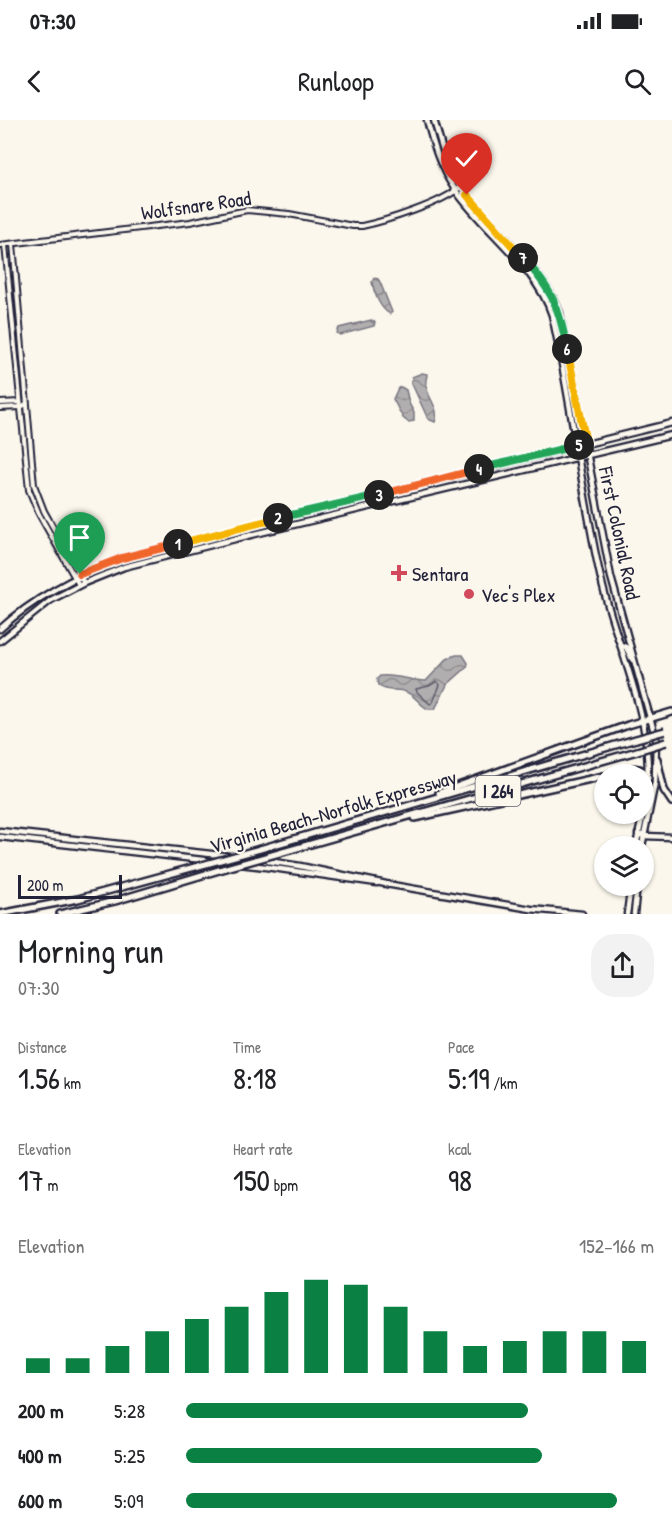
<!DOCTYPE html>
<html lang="en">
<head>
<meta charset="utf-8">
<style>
	body { margin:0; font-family:"Patrick Hand",sans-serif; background:#f2f2f2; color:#202124; height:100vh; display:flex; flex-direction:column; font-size:22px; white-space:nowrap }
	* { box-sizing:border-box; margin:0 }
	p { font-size:20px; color:#757577 }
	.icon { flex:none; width:33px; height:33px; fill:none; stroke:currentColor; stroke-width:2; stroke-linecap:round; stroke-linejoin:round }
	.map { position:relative; height:794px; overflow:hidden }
	.side { display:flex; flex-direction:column; background:#fff; flex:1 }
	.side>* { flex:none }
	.buttons { position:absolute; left:594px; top:644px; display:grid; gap:12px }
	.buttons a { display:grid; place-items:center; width:60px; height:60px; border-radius:50%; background:#fff; box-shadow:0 2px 4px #0004; font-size:30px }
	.scale { position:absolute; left:18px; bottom:15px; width:104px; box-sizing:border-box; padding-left:6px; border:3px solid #22223b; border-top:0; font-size:16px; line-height:21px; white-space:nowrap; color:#22223b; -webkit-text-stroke:4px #fbf7ec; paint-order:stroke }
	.pin { position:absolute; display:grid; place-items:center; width:51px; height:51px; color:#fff; margin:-62px -26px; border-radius:50% 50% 50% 0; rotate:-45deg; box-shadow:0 0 6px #0007 }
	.pin .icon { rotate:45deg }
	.km { position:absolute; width:30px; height:30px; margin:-15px; border-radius:50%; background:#222; color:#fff; font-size:16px; line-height:30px; text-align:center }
	.round { display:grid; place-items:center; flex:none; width:63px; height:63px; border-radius:24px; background:#f2f2f2 }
	.overview { display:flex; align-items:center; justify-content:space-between; height:102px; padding:0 18px }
	h1 { font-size:33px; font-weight:600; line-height:45px }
	.stats { display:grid; grid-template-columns:repeat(3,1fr); gap:9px; height:102px; padding:6px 18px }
	.stats div { display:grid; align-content:center }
	.stats b { font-size:30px; font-weight:600 }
	.stats small { font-size:16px; font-weight:400 }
	.stats p { font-size:16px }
	.chart { height:168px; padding:12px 18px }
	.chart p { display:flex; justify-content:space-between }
	.chart svg { width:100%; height:108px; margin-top:6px; stroke:#0b8043; stroke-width:6 }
	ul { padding:0 18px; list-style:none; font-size:20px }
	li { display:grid; grid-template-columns:96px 72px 1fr; align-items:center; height:45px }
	li i { height:15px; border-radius:8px; background:#0b8043 }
	.status { display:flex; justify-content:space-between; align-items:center; height:42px; padding:0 30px; background:#fff; direction:ltr }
	.status svg { height:16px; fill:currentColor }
	header { display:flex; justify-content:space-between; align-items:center; height:78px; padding:0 18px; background:#fff; font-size:27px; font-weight:600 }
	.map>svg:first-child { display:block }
</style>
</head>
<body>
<div class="status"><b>07:30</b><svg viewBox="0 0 49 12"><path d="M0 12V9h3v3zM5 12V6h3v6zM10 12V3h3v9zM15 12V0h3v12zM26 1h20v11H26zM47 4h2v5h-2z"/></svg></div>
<header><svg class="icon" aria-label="back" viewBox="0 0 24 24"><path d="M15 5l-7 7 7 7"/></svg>Runloop<svg class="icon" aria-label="search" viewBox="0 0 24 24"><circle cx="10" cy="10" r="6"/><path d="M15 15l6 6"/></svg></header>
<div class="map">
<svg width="672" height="794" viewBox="0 0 672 794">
	<defs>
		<pattern id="water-waves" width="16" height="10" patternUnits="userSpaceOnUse" patternTransform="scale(1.5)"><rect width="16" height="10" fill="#b1aeb0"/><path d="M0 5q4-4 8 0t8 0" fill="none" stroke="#908d90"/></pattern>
	</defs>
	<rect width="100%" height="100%" fill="#fbf7ec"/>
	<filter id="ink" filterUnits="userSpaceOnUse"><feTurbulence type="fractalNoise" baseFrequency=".0167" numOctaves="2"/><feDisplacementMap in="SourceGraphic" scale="12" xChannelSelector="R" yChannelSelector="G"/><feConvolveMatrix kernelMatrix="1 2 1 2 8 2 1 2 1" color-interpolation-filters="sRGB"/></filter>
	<g filter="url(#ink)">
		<!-- water -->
		<g fill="url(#water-waves)" stroke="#787681" stroke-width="1.5">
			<path d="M374 158 378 159 380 162 392 192 390 194C380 189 374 173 372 162Z"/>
			<polygon points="371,200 375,202 374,206 340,215 337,213 339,208"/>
			<path d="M422 253 427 254C427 258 425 261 426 264 426 277 441 288 435 302L428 299 411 262 412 257Z"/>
			<polygon points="401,267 406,270 409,283 414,293 414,301 408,302 403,298 393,279 398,268"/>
			<path d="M456 535H463L468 543 467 547 447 565 435 589C422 592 418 576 406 572 396 568 387 573 378 565L377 559 380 556C396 554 410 561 426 561L447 539Z"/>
		</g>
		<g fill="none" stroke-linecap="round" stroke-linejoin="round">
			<!-- shore -->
			<polygon stroke="#5b5a6a" stroke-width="1.5" points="437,561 440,565 433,582 430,584 417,572 416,569 429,566"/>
			<defs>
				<g id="minor">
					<polyline points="13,124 34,365 44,391 84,463"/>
					<path d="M0 125 190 102 247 90 289 94 353 106H362C386 101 443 83 460 67"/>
					<polyline points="5,125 29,370 39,394 79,465"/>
					<polyline points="0,283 20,282"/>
					<polyline points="0,288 21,287 26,284"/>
				</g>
				<g id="major">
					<path d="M427 0C433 24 440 47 454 68 483 111 536 146 552 195 572 283 581 372 601 459 618 535 661 609 644 689"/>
					<path d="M434 0C441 24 446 48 461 68 490 107 544 148 560 193L611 457 656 619 655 662 642 726"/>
					<path d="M0 509C36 476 77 455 122 438L672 303"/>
					<polyline points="0,521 51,480 84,463 124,447 251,415 672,315"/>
					<polyline points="621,525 626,527 632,539"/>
					<polyline points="0,711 248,738 300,746 386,764 531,789 582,794"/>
					<polyline points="638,714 644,716 672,717"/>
					<polyline points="0,717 266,747 377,763"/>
					<polyline points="636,726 643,693"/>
					<polyline points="627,794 631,765"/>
					<polyline points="634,794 637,765"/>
				</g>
				<g id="highway">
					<polyline points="657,639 664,670 672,682"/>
					<path d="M611 654C624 651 641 642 648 657"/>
					<polyline points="439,673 628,605 672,592"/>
					<polyline points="415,698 604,656"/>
					<polyline points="260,729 636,619"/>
					<polyline points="283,732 637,631"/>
					<polyline points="0,794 78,779 195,747"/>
					<polyline points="60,794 115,781 219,750"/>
				</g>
			</defs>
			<!-- minor casing -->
			<use href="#minor" stroke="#22223b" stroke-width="8"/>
			<!-- major casing -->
			<use href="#major" stroke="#22223b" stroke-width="9"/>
			<!-- highway casing -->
			<use href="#highway" stroke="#22223b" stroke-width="10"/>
			<!-- minor -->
			<use href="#minor" stroke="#fbf7ec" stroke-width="4"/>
			<!-- major -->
			<use href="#major" stroke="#fbf7ec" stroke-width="4.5"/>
			<!-- highway -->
			<use href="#highway" stroke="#fbf7ec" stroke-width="5"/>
			<defs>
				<g id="highway-bridge">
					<polyline points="636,619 665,611"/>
					<polyline points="637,631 666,622"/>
					<polyline points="195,747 260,729"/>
					<polyline points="219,750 283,732"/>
				</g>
			</defs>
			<!-- highway-bridge casing -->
			<use href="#highway-bridge" stroke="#22223b" stroke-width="10" stroke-linecap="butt"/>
			<!-- highway-bridge -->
			<use href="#highway-bridge" stroke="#fbf7ec" stroke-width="5"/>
		</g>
	</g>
	<g fill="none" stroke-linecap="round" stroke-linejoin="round" filter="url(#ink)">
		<defs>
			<polyline id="split-1" points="80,454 122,438 178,424"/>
			<polyline id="split-2" points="178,424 278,398"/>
			<polyline id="split-3" points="278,398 379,375"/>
			<polyline id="split-4" points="379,375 479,349"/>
			<polyline id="split-5" points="479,349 579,325"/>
			<polyline id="split-6" points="567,229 586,323 579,325"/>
			<path id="split-7" d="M523 138C552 170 559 186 567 229"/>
			<polyline id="split-8" points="467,75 523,138"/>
		</defs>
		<!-- split-1 casing -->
		<use href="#split-1" stroke="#fff" stroke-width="12"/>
		<!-- split-2 casing -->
		<use href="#split-2" stroke="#fff" stroke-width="12"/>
		<!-- split-3 casing -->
		<use href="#split-3" stroke="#fff" stroke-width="12"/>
		<!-- split-4 casing -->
		<use href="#split-4" stroke="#fff" stroke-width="12"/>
		<!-- split-5 casing -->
		<use href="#split-5" stroke="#fff" stroke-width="12"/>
		<!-- split-6 casing -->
		<use href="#split-6" stroke="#fff" stroke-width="12"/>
		<!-- split-7 casing -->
		<use href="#split-7" stroke="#fff" stroke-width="12"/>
		<!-- split-8 casing -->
		<use href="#split-8" stroke="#fff" stroke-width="12"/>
		<!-- split-1 -->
		<use href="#split-1" stroke="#f0652b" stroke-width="8"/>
		<!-- split-2 -->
		<use href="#split-2" stroke="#f5b400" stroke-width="8"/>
		<!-- split-3 -->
		<use href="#split-3" stroke="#22a559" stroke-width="8"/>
		<!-- split-4 -->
		<use href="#split-4" stroke="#f0652b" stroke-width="8"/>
		<!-- split-5 -->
		<use href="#split-5" stroke="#22a559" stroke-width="8"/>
		<!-- split-6 -->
		<use href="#split-6" stroke="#f5b400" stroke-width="8"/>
		<!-- split-7 -->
		<use href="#split-7" stroke="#22a559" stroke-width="8"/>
		<!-- split-8 -->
		<use href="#split-8" stroke="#f5b400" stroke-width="8"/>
	</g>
	<!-- markers -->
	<g fill="#d1495b" stroke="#fbf7ec" stroke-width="2">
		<path d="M396 444h6v6h6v6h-6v6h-6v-6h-6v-6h6z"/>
		<circle cx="469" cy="474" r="6"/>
	</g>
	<g text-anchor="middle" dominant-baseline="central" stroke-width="4.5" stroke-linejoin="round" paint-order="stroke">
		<!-- shield labels -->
		<rect fill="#fbf7ec" stroke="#636270" stroke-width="1.5" x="475.5" y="656" width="45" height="30" rx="4.5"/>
		<g font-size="18" font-weight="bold" fill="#22223b">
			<text x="498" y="671">I 264</text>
		</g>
		<!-- street labels -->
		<g font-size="20" fill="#22223b" stroke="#fbf7ec">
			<text transform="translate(196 85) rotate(-8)">Wolfsnare Road</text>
			<text transform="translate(620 413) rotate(78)">First Colonial Road</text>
			<text transform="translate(333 691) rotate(-16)">Virginia Beach-Norfolk Expressway</text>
		</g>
		<!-- poi labels -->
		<g font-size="20" fill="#22223b" stroke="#fbf7ec" text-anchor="start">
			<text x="412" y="453">Sentara</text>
			<text x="481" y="474">Vec's Plex</text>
		</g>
	</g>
</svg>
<div class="buttons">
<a><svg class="icon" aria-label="locate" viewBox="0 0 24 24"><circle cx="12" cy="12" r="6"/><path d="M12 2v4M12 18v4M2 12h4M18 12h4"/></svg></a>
<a><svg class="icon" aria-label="layers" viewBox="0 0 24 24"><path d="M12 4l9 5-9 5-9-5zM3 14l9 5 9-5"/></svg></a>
</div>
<div class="scale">200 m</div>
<div class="pin" style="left:80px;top:454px;background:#1e9e55"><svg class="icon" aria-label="arrive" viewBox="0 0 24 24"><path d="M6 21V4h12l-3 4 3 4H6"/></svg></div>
<div class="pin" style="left:467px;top:75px;background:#d93025"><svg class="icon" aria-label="check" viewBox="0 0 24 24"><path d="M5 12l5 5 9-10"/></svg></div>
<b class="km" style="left:178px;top:424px">1</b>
<b class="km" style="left:278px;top:398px">2</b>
<b class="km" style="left:379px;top:375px">3</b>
<b class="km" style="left:479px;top:349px">4</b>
<b class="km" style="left:579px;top:325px">5</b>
<b class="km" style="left:567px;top:229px">6</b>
<b class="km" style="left:523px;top:138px">7</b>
</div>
<section class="side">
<div class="overview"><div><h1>Morning run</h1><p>07:30</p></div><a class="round"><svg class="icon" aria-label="share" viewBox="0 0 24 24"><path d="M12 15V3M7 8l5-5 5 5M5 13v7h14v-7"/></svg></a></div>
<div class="stats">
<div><p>Distance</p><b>1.56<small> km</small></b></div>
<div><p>Time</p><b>8:18</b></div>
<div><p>Pace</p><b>5:19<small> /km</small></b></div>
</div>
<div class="stats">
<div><p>Elevation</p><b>17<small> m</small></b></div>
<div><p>Heart rate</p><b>150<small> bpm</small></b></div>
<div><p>kcal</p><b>98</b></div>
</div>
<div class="chart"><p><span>Elevation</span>152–166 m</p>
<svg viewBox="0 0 160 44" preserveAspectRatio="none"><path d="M5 44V38M15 44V38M25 44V33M35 44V27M45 44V22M55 44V17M65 44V11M75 44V6M85 44V8M95 44V17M105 44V27M115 44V33M125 44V31M135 44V27M145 44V27M155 44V31"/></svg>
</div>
<ul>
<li><b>200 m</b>5:28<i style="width:73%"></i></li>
<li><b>400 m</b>5:25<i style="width:76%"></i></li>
<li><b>600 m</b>5:09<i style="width:92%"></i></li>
</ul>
</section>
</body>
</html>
